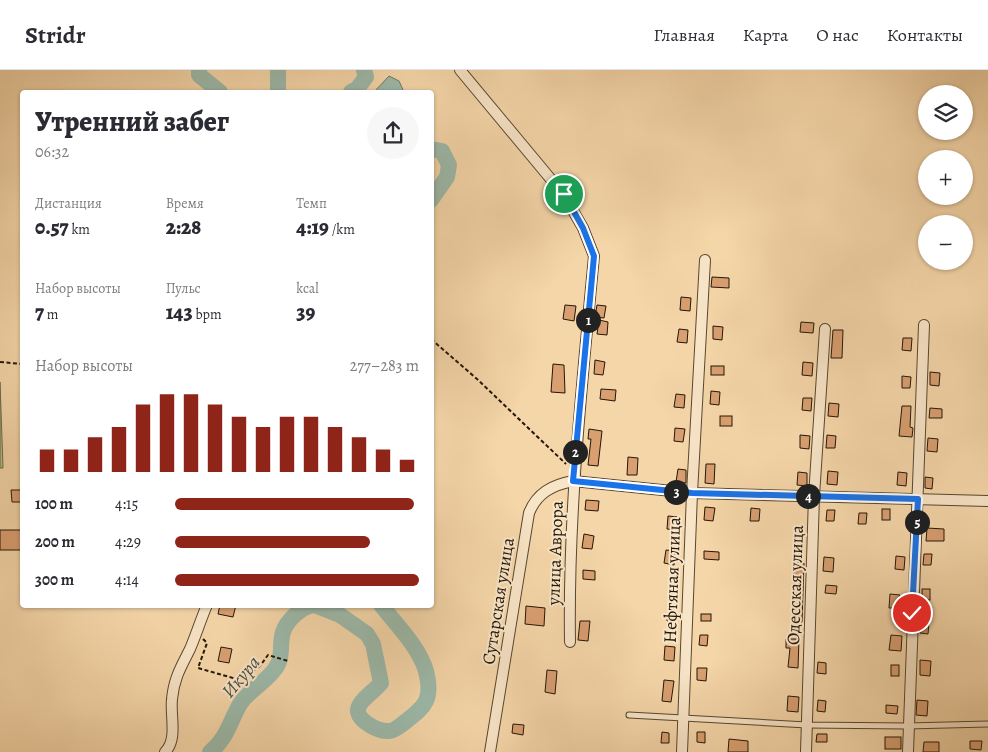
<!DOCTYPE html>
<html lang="ru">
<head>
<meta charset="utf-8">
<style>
	body { margin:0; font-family:Alegreya,serif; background:#f7f7f7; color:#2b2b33; height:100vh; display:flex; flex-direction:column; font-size:19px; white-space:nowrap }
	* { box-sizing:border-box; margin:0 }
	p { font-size:16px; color:#7c7c81 }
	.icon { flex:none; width:28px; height:28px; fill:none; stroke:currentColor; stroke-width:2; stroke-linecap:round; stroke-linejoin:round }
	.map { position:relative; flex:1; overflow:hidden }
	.side { position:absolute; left:20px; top:20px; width:414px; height:518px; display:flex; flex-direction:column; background:#fff; border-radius:5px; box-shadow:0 1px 4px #0004 }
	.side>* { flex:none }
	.buttons { position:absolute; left:918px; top:15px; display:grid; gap:10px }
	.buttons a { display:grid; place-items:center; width:55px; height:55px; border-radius:50%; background:#fff; box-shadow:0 1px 4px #0004; font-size:25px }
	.pin { position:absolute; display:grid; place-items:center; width:42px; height:42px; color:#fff; margin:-21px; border:2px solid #fff; border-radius:50%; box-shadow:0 1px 5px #0007 }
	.km { position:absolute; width:25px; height:25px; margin:-12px; border-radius:50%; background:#222; color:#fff; font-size:14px; line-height:25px; text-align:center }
	.round { display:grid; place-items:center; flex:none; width:52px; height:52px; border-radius:26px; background:#f7f7f7 }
	.headline { display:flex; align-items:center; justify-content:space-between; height:85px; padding:0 15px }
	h1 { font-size:28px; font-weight:800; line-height:38px }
	.figures { display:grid; grid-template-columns:repeat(3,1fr); gap:8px; height:85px; padding:5px 15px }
	.figures div { display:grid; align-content:center }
	.figures b { font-size:21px; font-weight:800 }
	.figures small { font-size:14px; font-weight:400 }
	.figures p { font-size:14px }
	.chart { height:140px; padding:10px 15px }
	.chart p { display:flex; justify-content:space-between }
	.chart svg { width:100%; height:90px; margin-top:5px; stroke:#8f2418; stroke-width:6 }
	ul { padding:0 15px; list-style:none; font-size:16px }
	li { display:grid; grid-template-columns:80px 60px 1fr; align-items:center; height:38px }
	li i { height:12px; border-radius:6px; background:#8f2418 }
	header { display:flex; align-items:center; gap:30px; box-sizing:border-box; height:70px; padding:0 25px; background:#fff; border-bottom:1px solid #e1e1e2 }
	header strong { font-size:24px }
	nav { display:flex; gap:28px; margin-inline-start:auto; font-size:18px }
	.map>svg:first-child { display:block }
</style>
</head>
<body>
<header>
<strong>Stridr</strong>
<nav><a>Главная</a><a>Карта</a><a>О нас</a><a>Контакты</a></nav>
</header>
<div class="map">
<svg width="988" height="682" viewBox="0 0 988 682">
	<rect width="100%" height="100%" fill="#f5d6a9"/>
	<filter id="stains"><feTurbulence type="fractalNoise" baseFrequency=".004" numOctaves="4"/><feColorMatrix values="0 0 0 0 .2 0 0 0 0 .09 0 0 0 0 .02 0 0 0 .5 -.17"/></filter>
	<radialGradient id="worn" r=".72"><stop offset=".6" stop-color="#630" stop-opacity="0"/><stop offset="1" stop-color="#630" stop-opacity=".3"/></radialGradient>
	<!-- green -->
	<polygon fill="#b5bf8d" stroke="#6c6b4a" points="0,312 3,398 0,398"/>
	<!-- water -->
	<polygon fill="#9cb9aa" stroke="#6b7869" points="389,6 399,11 404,22 374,22"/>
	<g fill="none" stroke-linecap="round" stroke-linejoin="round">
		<!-- river -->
		<g stroke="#9cb9aa" stroke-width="16">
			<polyline points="199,0 199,5 220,22"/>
			<polyline points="278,22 278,0"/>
			<polyline points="351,22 357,19 366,7 364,0"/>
			<polyline points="431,79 442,81 449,95 447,107 431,130"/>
			<path d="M315 535 340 545 367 564 373 574 381 613C375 621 356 632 358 642 360 652 379 662 389 661 394 661 401 655 405 652 426 636 433 629 426 601 419 577 396 554 381 535"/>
			<path d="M210 682C227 669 230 651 240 634 249 620 266 612 275 599 284 587 279 575 283 562 287 550 302 536 314 535"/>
		</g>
	</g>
	<!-- building -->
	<g fill="#d99f71" stroke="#221708">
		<polygon points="712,207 729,208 729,218 711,217"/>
		<polygon points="681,227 691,228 690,241 680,240"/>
		<polygon points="565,235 576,236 574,251 563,249"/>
		<polygon points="597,235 606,236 604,248 595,247"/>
		<polygon points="599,250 608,252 607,265 597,264"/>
		<polygon points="801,252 814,253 813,263 800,262"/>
		<polygon points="713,256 723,257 722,270 713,269"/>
		<polygon points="679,259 688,260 687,273 677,272"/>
		<polygon points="833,260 843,260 842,288 831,288"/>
		<polygon points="903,268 912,268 911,281 902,280"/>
		<polygon points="595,290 605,292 603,305 594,304"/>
		<polygon points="803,292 813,293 812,306 802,305"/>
		<polygon points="553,294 564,295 565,323 551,322"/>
		<rect x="711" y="296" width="13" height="9"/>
		<polygon points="930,302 940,303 939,316 930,315"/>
		<polygon points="902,306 911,307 910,318 902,318"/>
		<polygon points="601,319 616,320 615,331 600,329"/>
		<polygon points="711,321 720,322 719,335 710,334"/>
		<polygon points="676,324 685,325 684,338 674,337"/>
		<polygon points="803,328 812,328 811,341 802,340"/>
		<polygon points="829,333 839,334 838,347 828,346"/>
		<polygon points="902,336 911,336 910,357 913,358 912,367 899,366"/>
		<polygon points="930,338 942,339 942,348 929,348"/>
		<rect x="720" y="346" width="12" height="10"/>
		<polygon points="675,358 685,359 683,372 674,371"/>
		<polygon points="589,359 602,361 598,396 588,395 591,369 588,369"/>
		<polygon points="800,365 810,366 809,379 800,378"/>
		<polygon points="827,365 836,366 835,378 826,378"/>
		<polygon points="928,368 938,369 937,382 927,381"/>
		<polygon points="628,387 638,388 637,405 627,405"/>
		<polygon points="706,394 715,394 714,414 705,413"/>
		<polygon points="678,399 686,400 686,413 676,412"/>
		<polygon points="828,401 838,402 837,415 827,414"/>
		<polygon points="798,402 807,403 807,416 797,415"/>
		<polygon points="898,402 907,403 906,416 897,415"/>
		<polygon points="925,407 933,408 932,419 925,418"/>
		<polygon points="11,420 22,420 22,432 12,432"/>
		<polygon points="586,430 599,431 598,441 585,440"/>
		<polygon points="705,437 715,438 713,451 704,450"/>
		<polygon points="751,438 760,439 759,451 750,451"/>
		<rect x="882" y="439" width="8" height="11"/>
		<polygon points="827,440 835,440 834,451 826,451"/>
		<polygon points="859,443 867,443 866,454 858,454"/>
		<polygon points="668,446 678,447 676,460 667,459"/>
		<polygon points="927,458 944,459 944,471 926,471"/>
		<rect x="0" y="460" width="22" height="20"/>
		<polygon points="584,464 594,466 592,479 582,478"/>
		<polygon points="666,480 675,481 674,495 664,493"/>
		<polygon points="704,481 719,482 719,490 704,489"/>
		<polygon points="924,484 932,484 931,495 923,495"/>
		<polygon points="896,486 905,487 904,500 895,499"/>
		<polygon points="824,487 834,488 833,502 823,501"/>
		<polygon points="794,492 804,493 802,552 793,552"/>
		<polygon points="583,500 595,501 595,510 583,509"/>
		<polygon points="826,515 837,516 836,524 825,523"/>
		<rect x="922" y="519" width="8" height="11"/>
		<polygon points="890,524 900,525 899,538 889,538"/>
		<polygon points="220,535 236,535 233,547 218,544"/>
		<polygon points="526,536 545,538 544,556 525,554"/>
		<polygon points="668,543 675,544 674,551 667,551"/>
		<rect x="701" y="544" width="10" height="7"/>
		<polygon points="580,551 590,551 588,571 578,570"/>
		<polygon points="921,552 929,553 928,564 920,563"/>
		<polygon points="700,565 708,565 707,576 699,575"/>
		<polygon points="891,565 902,566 901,581 889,580"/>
		<polygon points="786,569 799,569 798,598 788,597 790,578 786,578"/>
		<polygon points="665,576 675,577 674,591 664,590"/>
		<polygon points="221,577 232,579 229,593 218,591"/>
		<polygon points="920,590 931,591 930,606 920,605"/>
		<polygon points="818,592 826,593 826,604 817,603"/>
		<rect x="891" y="595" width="8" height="11"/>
		<polygon points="697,598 707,598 706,611 697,610"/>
		<polygon points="547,600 557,601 555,624 545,622"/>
		<polygon points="664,610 674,611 671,632 662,631"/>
		<polygon points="788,626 799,627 798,642 787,641"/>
		<polygon points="818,630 826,631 825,642 817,641"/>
		<polygon points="917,630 928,631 927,646 916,645"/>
		<polygon points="886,635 898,636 897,644 886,643"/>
		<polygon points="513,654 524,655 523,665 512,663"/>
		<polygon points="662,662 669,663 669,673 661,673"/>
		<polygon points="697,662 705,662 705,673 697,672"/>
		<polygon points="817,664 827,664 827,672 816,672"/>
		<rect x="885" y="667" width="16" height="12"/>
		<polygon points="729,669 748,671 748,682 728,682"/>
		<polygon points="970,671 982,671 981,680 970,679"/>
		<polygon points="924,672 939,672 939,682 923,682"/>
	</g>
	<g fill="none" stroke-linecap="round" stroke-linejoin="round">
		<defs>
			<polyline id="service" points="629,645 807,655 907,656 988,654"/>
			<g id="minor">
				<path d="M460 0 564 125 583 158 594 186C582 315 568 442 570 572"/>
				<path d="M165 682C178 669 170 646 172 629 174 608 181 597 190 579 196 565 201 549 207 535"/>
				<path d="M490 682 529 443C537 423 552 415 573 411L692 423 988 431"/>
				<polyline points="682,682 692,423 705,190"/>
				<polyline points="806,682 814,426 825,259"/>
				<polyline points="908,682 924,255"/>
			</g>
		</defs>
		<!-- service casing -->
		<use href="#service" stroke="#574730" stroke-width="7"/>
		<!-- minor casing -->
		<use href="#minor" stroke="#574730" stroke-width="12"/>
		<!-- path -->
		<g stroke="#221708" stroke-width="2" stroke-dasharray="4 2.5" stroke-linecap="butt">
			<polyline points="431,269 477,309 566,394"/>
			<polyline points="0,292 22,294"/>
			<polyline points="203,569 207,573 198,598 240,610 260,596 268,585 288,591"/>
		</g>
		<!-- service -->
		<use href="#service" stroke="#f8e4c7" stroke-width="5"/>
		<!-- minor -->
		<use href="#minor" stroke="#f8e4c7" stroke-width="10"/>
	</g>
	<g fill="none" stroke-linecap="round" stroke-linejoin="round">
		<defs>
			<polyline id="route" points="564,124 583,158 594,186 573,411 692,423 918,429 912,543"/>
		</defs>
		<!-- route casing -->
		<use href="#route" stroke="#fff" stroke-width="10"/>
		<!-- route -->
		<use href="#route" stroke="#1a73e8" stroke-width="6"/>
	</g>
	<g text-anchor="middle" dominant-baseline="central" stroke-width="4" stroke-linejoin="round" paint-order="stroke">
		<!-- street labels -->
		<g font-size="18" fill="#221708" stroke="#f8e4c7">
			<text transform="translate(555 483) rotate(-88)">улица Аврора</text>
			<text transform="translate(672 510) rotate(-88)">Нефтяная улица</text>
			<text transform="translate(795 515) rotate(-88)">Одесская улица</text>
			<text transform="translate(498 531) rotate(-81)">Сутарская улица</text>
		</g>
		<!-- water labels -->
		<g font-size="19" font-style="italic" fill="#4d5041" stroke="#f8e4c7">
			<text transform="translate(241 607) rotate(-50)">Икура</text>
		</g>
	</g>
	<rect width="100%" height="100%" filter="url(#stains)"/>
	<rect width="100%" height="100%" fill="url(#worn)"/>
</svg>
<div class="buttons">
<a><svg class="icon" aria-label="layers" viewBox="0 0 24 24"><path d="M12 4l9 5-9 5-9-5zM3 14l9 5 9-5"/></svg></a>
<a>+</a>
<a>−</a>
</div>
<div class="pin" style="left:564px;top:124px;background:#1e9e55"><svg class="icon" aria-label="arrive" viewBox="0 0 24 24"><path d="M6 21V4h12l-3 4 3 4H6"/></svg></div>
<div class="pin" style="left:912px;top:543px;background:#d93025"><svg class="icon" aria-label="check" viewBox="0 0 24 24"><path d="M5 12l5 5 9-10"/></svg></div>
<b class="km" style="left:588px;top:250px">1</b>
<b class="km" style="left:575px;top:382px">2</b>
<b class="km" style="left:676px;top:422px">3</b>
<b class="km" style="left:808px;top:426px">4</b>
<b class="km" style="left:917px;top:452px">5</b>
<section class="side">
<div class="headline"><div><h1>Утренний забег</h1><p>06:32</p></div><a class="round"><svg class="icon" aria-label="share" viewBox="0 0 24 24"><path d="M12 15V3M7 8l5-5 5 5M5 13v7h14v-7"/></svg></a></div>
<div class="figures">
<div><p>Дистанция</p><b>0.57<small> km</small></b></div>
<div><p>Время</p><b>2:28</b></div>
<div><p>Темп</p><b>4:19<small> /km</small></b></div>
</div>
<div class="figures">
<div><p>Набор высоты</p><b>7<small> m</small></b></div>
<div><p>Пульс</p><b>143<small> bpm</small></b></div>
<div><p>kcal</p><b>39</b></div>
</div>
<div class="chart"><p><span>Набор высоты</span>277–283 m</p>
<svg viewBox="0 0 160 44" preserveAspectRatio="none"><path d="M5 44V33M15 44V33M25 44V27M35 44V22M45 44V11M55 44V6M65 44V6M75 44V11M85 44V17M95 44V22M105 44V17M115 44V17M125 44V22M135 44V27M145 44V33M155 44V38"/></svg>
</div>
<ul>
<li><b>100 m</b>4:15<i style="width:98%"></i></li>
<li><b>200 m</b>4:29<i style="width:80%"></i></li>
<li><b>300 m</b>4:14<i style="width:100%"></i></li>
</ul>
</section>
</div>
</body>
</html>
